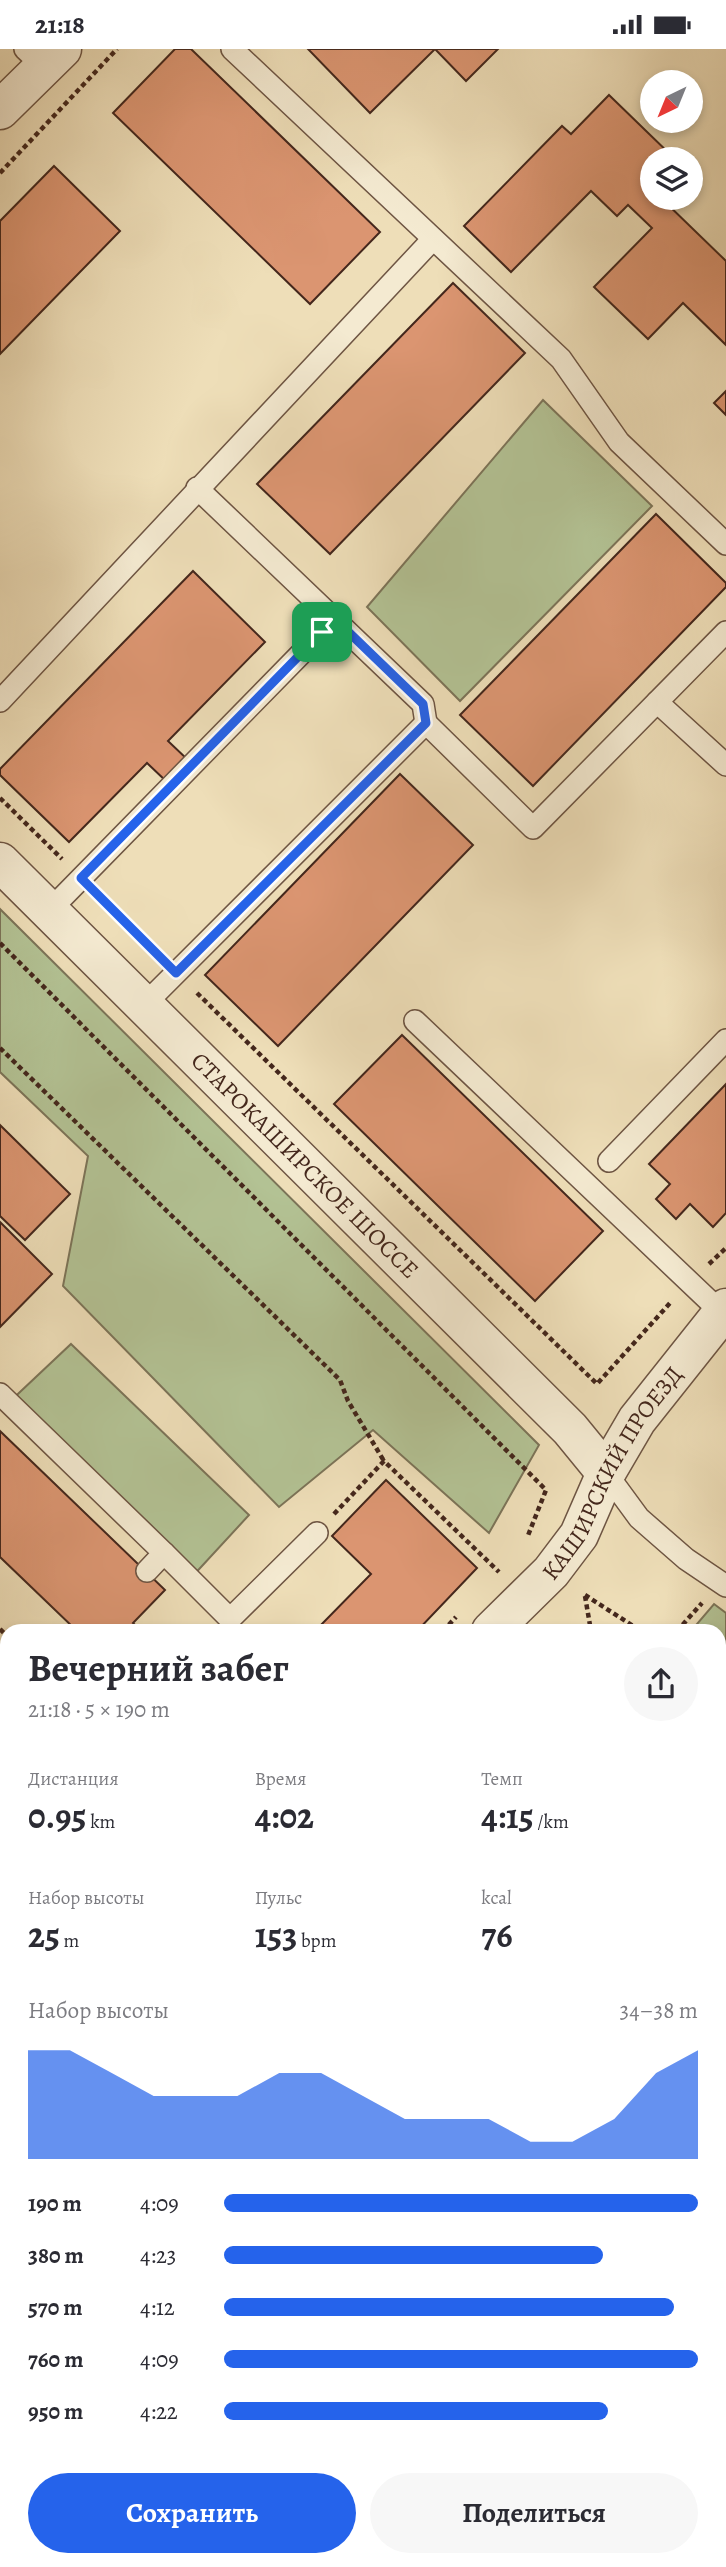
<!DOCTYPE html>
<html lang="ru">
<head>
<meta charset="utf-8">
<style>
	body { margin:0; font-family:Alegreya,serif; background:#f7f7f7; color:#2b2b33; height:100vh; display:flex; flex-direction:column; font-size:26px; white-space:nowrap }
	* { box-sizing:border-box; margin:0 }
	p { font-size:23px; color:#7c7c81 }
	.icon { flex:none; width:38px; height:38px; fill:none; stroke:currentColor; stroke-width:2; stroke-linecap:round; stroke-linejoin:round }
	.map { position:relative; flex:1; overflow:hidden }
	.drawer { position:absolute; left:0px; top:1575px; width:726px; height:943px; display:flex; flex-direction:column; background:#fff; border-radius:21px 21px 0 0; box-shadow:0 4px 10px #0003 }
	.drawer>* { flex:none }
	.needle { width:46px; rotate:223deg }
	.tools { position:absolute; left:640px; top:21px; display:grid; gap:14px }
	.tools a { display:grid; place-items:center; width:63px; height:63px; border-radius:50%; background:#fff; box-shadow:0 4px 10px #0003; font-size:35px }
	.pin { position:absolute; display:grid; place-items:center; width:60px; height:60px; color:#fff; margin:-30px; border-radius:14px; box-shadow:0 4px 10px #0006 }
	.round { display:grid; place-items:center; flex:none; width:74px; height:74px; border-radius:37px; background:#f7f7f7 }
	.summary { display:flex; align-items:center; justify-content:space-between; height:119px; padding:0 28px }
	h1 { font-size:38px; font-weight:600; line-height:52px }
	.figures { display:grid; grid-template-columns:repeat(3,1fr); gap:10px; height:119px; padding:7px 28px }
	.figures div { display:grid; align-content:center }
	.figures b { font-size:35px; font-weight:600 }
	.figures small { font-size:19px; font-weight:400 }
	.figures p { font-size:19px }
	.chart { height:196px; padding:14px 28px }
	.chart p { display:flex; justify-content:space-between }
	.chart svg { width:100%; height:126px; margin-top:7px; fill:#2563eb; opacity:.7 }
	.button { display:flex; gap:14px; margin-top:auto; padding:14px 28px }
	.button a { flex:1; height:80px; border-radius:42px; background:#2563eb; color:#fff; font-size:28px; font-weight:600; line-height:80px; text-align:center }
	.button a+a { background:#f7f7f7; color:#2b2b33 }
	ul { padding:0 28px; list-style:none; font-size:23px }
	li { display:grid; grid-template-columns:112px 84px 1fr; align-items:center; height:52px }
	li i { height:18px; border-radius:9px; background:#2563eb }
	.status { display:flex; justify-content:space-between; align-items:center; height:49px; padding:0 35px; background:#fff; direction:ltr }
	.status svg { height:19px; fill:currentColor }
	.map>svg:first-child { display:block }
</style>
</head>
<body>
<div class="status"><b>21:18</b><svg viewBox="0 0 49 12"><path d="M0 12V9h3v3zM5 12V6h3v6zM10 12V3h3v9zM15 12V0h3v12zM26 1h20v11H26zM47 4h2v5h-2z"/></svg></div>
<div class="map">
<svg width="726" height="2518" viewBox="0 0 726 2518">
	<rect width="100%" height="100%" fill="#eedeb8"/>
	<filter id="stains"><feTurbulence type="fractalNoise" baseFrequency=".00286" numOctaves="4"/><feColorMatrix values="0 0 0 0 .2 0 0 0 0 .09 0 0 0 0 .02 0 0 0 .5 -.17"/></filter>
	<radialGradient id="worn" r=".72"><stop offset=".6" stop-color="#630" stop-opacity="0"/><stop offset="1" stop-color="#630" stop-opacity=".3"/></radialGradient>
	<!-- green -->
	<g fill="#b3c294" stroke="#7c7458" stroke-width="2">
		<polygon points="543,351 652,457 460,652 367,558"/>
		<polygon points="0,860 539,1396 489,1484 373,1381 279,1458 63,1237 88,1107 0,1023"/>
		<polygon points="71,1295 249,1466 190,1530 3,1359"/>
		<polygon points="714,1555 726,1564 726,1784 719,1791 719,1582 691,1582"/>
		<polygon points="0,1699 7,1706 7,1924 0,1917"/>
		<polygon points="599,2511 677,2511 671,2518 592,2518"/>
	</g>
	<!-- building -->
	<g fill="#db9571" stroke="#44271c" stroke-width="2">
		<polygon points="175,0 191,0 380,183 310,255 113,64"/>
		<polygon points="308,0 498,0 466,32 435,0 370,64"/>
		<polygon points="609,46 675,110 653,110 653,133 649,137 653,149 661,149 726,212 726,296 683,254 648,290 594,238 652,179 628,156 617,167 591,142 511,223 464,177 562,77 571,85"/>
		<polygon points="54,117 120,182 0,305 0,172"/>
		<polygon points="453,234 525,304 330,505 257,435"/>
		<polygon points="726,342 726,366 714,354"/>
		<polygon points="656,465 726,534 726,538 533,737 460,666"/>
		<polygon points="193,522 265,593 168,692 188,711 167,733 147,714 69,793 0,726 0,720"/>
		<polygon points="400,725 473,796 278,997 205,926"/>
		<polygon points="402,986 603,1182 535,1252 334,1055"/>
		<polygon points="726,1035 726,1164 713,1178 690,1155 676,1170 656,1150 670,1135 649,1115"/>
		<polygon points="0,1076 70,1145 25,1191 0,1167"/>
		<polygon points="0,1173 52,1225 0,1278"/>
		<polygon points="0,1382 165,1541 133,1574 141,1582 77,1582 0,1508"/>
		<polygon points="386,1431 477,1519 417,1582 315,1582 371,1525 332,1487"/>
	</g>
	<g fill="none" stroke-linecap="round" stroke-linejoin="round">
		<!-- secondary-tunnel -->
		<g stroke="#ccb999" stroke-width="38" stroke-dasharray="38 19" stroke-linecap="butt">
			<polyline points="403,2511 410,2518"/>
			<polyline points="521,2511 528,2518"/>
			<polyline points="645,2511 653,2518"/>
		</g>
		<defs>
			<g id="lane">
				<polyline points="25,0 44,18"/>
				<polyline points="232,0 561,310 619,393 726,495"/>
				<polyline points="197,439 423,655 426,674"/>
				<polyline points="0,652 433,190"/>
				<polyline points="657,653 726,716"/>
				<polyline points="49,862 335,570"/>
				<polyline points="144,956 426,674 533,779 726,583"/>
				<polyline points="415,972 722,1264"/>
				<polyline points="609,1112 726,991"/>
				<polyline points="0,1345 164,1504 147,1522"/>
				<polyline points="606,1424 639,1469 686,1510 726,1537"/>
				<polyline points="164,1504 230,1570 317,1484"/>
				<polyline points="719,1804 726,1798"/>
				<polyline points="719,2343 726,2336"/>
				<polyline points="552,2518 558,2511"/>
			</g>
			<g id="street">
				<polyline points="0,61 62,0"/>
				<path id="s1" d="M0 813 570 1380 606 1424"/>
				<path id="s2" d="M491 1582 551 1523 579 1486 606 1424 637 1371 726 1259"/>
				<polyline points="0,1651 7,1658"/>
			</g>
			<g id="secondary">
				<polyline points="0,2000 7,2007"/>
				<polyline points="0,2116 7,2123"/>
				<polyline points="0,2193 7,2197"/>
				<polyline points="0,2236 7,2248"/>
				<polyline points="0,2384 7,2372"/>
			</g>
		</defs>
		<!-- lane casing -->
		<use href="#lane" stroke="#6e5543" stroke-width="24"/>
		<!-- street casing -->
		<use href="#street" stroke="#6e5543" stroke-width="41"/>
		<!-- secondary casing -->
		<use href="#secondary" stroke="#44271c" stroke-width="41"/>
		<!-- path -->
		<g stroke="#44271c" stroke-width="4.5" stroke-dasharray="5 3.5" stroke-linecap="butt">
			<polyline points="0,124 117,0"/>
			<polyline points="0,749 62,810"/>
			<polyline points="100,848 156,903"/>
			<polyline points="0,894 546,1441 527,1489"/>
			<polyline points="197,944 597,1335 671,1253"/>
			<polyline points="0,999 340,1331 348,1352 384,1412"/>
			<polyline points="709,1215 726,1199"/>
			<polyline points="334,1465 384,1412 499,1523"/>
			<polyline points="585,1546 641,1582"/>
			<polyline points="585,1547 591,1582"/>
			<polyline points="0,1580 7,1587"/>
			<polyline points="443,1582 456,1568"/>
			<polyline points="677,1582 702,1554"/>
			<polyline points="719,2461 726,2461"/>
			<polyline points="719,2499 726,2492"/>
			<polyline points="94,2518 107,2511"/>
			<polyline points="701,2518 708,2511"/>
		</g>
		<!-- lane -->
		<use href="#lane" stroke="#f4ead1" stroke-width="21"/>
		<!-- street -->
		<use href="#street" stroke="#f4ead1" stroke-width="38"/>
		<!-- secondary -->
		<use href="#secondary" stroke="#f4ead1" stroke-width="38"/>
		<defs>
			<g id="rail">
				<polyline points="719,2045 726,2038"/>
				<polyline points="719,2086 726,2079"/>
				<polyline points="719,2121 726,2114"/>
				<polyline points="719,2157 726,2151"/>
				<polyline points="719,2211 726,2205"/>
				<polyline points="291,2518 297,2511"/>
				<polyline points="320,2518 326,2511"/>
				<polyline points="347,2518 354,2511"/>
				<polyline points="402,2518 408,2511"/>
			</g>
		</defs>
		<!-- rail casing -->
		<use href="#rail" stroke="#44271c" stroke-width="8"/>
		<!-- rail -->
		<use href="#rail" stroke="#f4ead1" stroke-width="5" stroke-dasharray="16" stroke-linecap="butt"/>
	</g>
	<g fill="none" stroke-linecap="round" stroke-linejoin="round">
		<defs>
			<polygon id="route" points="335,570 423,655 426,674 176,924 81,829"/>
		</defs>
		<!-- route casing -->
		<use href="#route" stroke="#fff" stroke-width="14"/>
		<!-- route -->
		<use href="#route" stroke="#2563eb" stroke-width="9"/>
	</g>
	<g text-anchor="middle" dominant-baseline="central" stroke-width="6" stroke-linejoin="round" paint-order="stroke">
		<!-- street labels -->
		<g font-size="24" fill="#44271c" stroke="#f4ead1">
			<text stroke="none"><textPath href="#s1" startOffset="430">СТАРОКАШИРСКОЕ ШОССЕ</textPath></text>
			<text stroke="none"><textPath href="#s2" startOffset="201">КАШИРСКИЙ ПРОЕЗД</textPath></text>
		</g>
	</g>
	<rect width="100%" height="100%" filter="url(#stains)"/>
	<rect width="100%" height="100%" fill="url(#worn)"/>
</svg>
<div class="tools">
<a><svg class="needle" viewBox="-14 -14 28 28"><path d="M0-13l5 13h-10z" fill="#e53935"/><path d="M0 13l5-13h-10z" fill="#7c7c81"/></svg></a>
<a><svg class="icon" aria-label="layers" viewBox="0 0 24 24"><path d="M12 4l9 5-9 5-9-5zM3 14l9 5 9-5"/></svg></a>
</div>
<div class="pin" style="left:322px;top:583px;background:#1e9e55"><svg class="icon" aria-label="arrive" viewBox="0 0 24 24"><path d="M6 21V4h12l-3 4 3 4H6"/></svg></div>
<section class="drawer">
<div class="summary"><div><h1>Вечерний забег</h1><p>21:18 · 5 × 190 m</p></div><a class="round"><svg class="icon" aria-label="share" viewBox="0 0 24 24"><path d="M12 15V3M7 8l5-5 5 5M5 13v7h14v-7"/></svg></a></div>
<div class="figures">
<div><p>Дистанция</p><b>0.95<small> km</small></b></div>
<div><p>Время</p><b>4:02</b></div>
<div><p>Темп</p><b>4:15<small> /km</small></b></div>
</div>
<div class="figures">
<div><p>Набор высоты</p><b>25<small> m</small></b></div>
<div><p>Пульс</p><b>153<small> bpm</small></b></div>
<div><p>kcal</p><b>76</b></div>
</div>
<div class="chart"><p><span>Набор высоты</span>34–38 m</p>
<svg viewBox="0 0 160 44" preserveAspectRatio="none"><path d="M0 44V6L10 6L20 14L30 22L40 22L50 22L60 14L70 14L80 22L90 30L100 30L110 30L120 38L130 38L140 30L150 14L160 6V44z"/></svg>
</div>
<ul>
<li><b>190 m</b>4:09<i style="width:100%"></i></li>
<li><b>380 m</b>4:23<i style="width:80%"></i></li>
<li><b>570 m</b>4:12<i style="width:95%"></i></li>
<li><b>760 m</b>4:09<i style="width:100%"></i></li>
<li><b>950 m</b>4:22<i style="width:81%"></i></li>
</ul>
<div class="button"><a>Сохранить</a><a>Поделиться</a></div>
</section>
</div>
</body>
</html>
